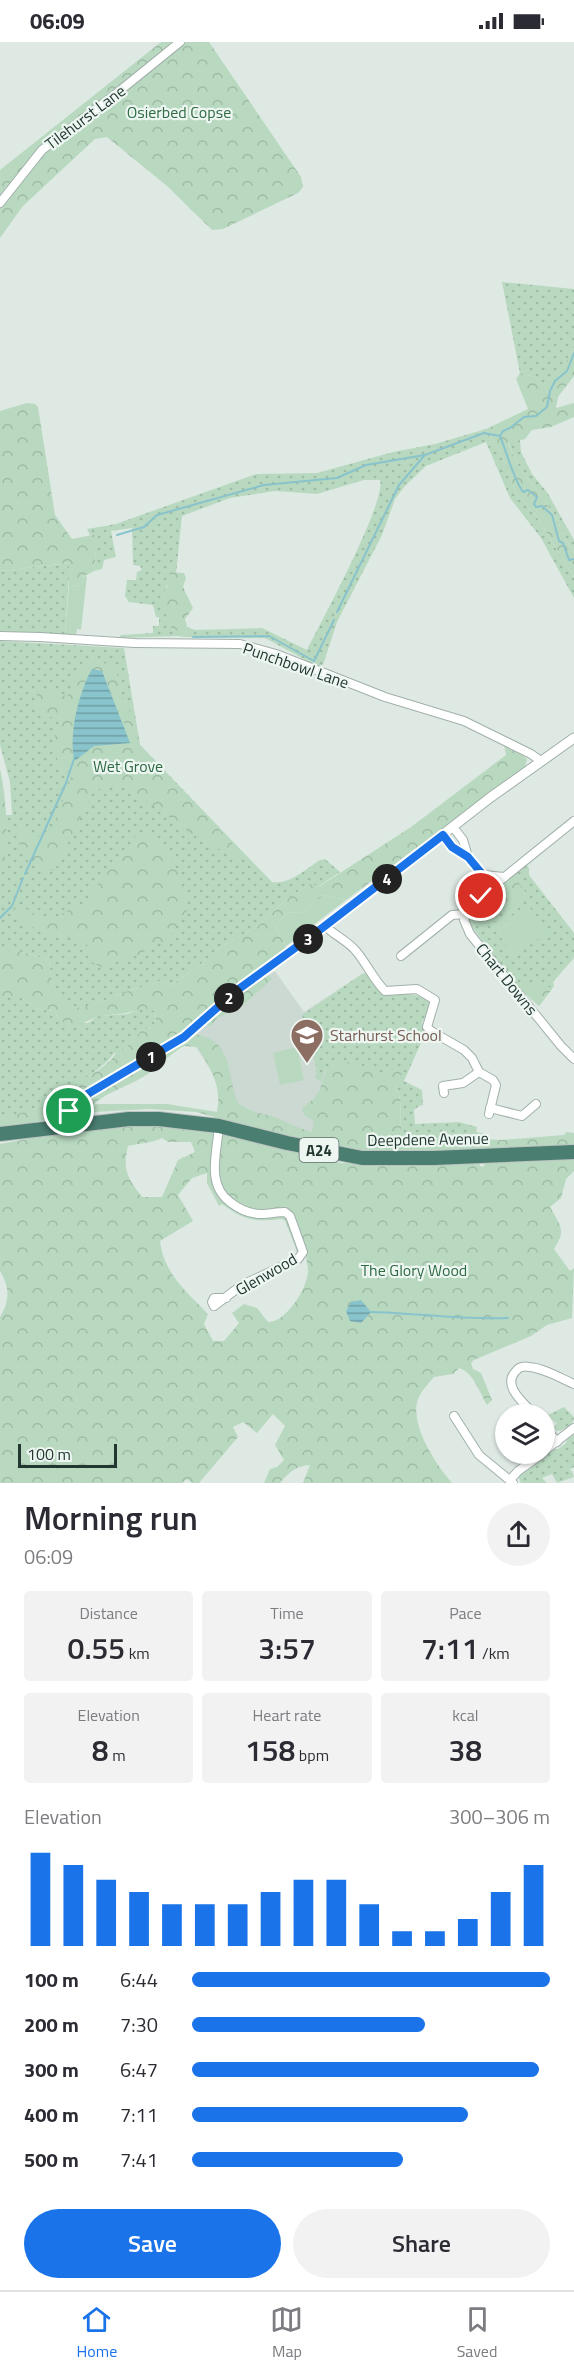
<!DOCTYPE html>
<html lang="en">
<head>
<meta charset="utf-8">
<style>
	body { margin:0; font-family:"Titillium Web",sans-serif; background:#f2f2f3; color:#2b2b33; height:100vh; display:flex; flex-direction:column; font-size:22px; white-space:nowrap }
	* { box-sizing:border-box; margin:0 }
	p { font-size:20px; color:#7c7c81 }
	.icon { flex:none; width:33px; height:33px; fill:none; stroke:currentColor; stroke-width:2; stroke-linecap:round; stroke-linejoin:round }
	.map { position:relative; height:1441px; overflow:hidden }
	.sheet { display:flex; flex-direction:column; background:#fff; flex:1 }
	.sheet>* { flex:none }
	.tools { position:absolute; left:495px; top:1362px; display:grid; gap:12px }
	.tools a { display:grid; place-items:center; width:60px; height:60px; border-radius:50%; background:#fff; box-shadow:0 2px 4px #0004; font-size:30px }
	.scale { position:absolute; left:18px; bottom:15px; width:99px; box-sizing:border-box; padding-left:6px; border:3px solid #213730; border-top:0; font-size:16px; line-height:21px; white-space:nowrap; color:#213730; -webkit-text-stroke:4px #eef6f2; paint-order:stroke }
	.pin { position:absolute; display:grid; place-items:center; width:51px; height:51px; color:#fff; margin:-26px; border:3px solid #fff; border-radius:50%; box-shadow:0 2px 6px #0007 }
	.km { position:absolute; width:30px; height:30px; margin:-15px; border-radius:50%; background:#222; color:#fff; font-size:16px; line-height:30px; text-align:center }
	.round { display:grid; place-items:center; flex:none; width:63px; height:63px; border-radius:32px; background:#f2f2f3 }
	.headline { display:flex; align-items:center; justify-content:space-between; height:102px; padding:0 24px }
	h1 { font-size:33px; font-weight:600; line-height:45px }
	.stats { display:grid; grid-template-columns:repeat(3,1fr); gap:9px; height:102px; padding:6px 24px }
	.stats div { display:grid; align-content:center; border-radius:6px; background:#f2f2f3; text-align:center }
	.stats b { font-size:30px; font-weight:600 }
	.stats small { font-size:16px; font-weight:400 }
	.stats p { font-size:16px }
	.chart { height:168px; padding:12px 24px }
	.chart p { display:flex; justify-content:space-between }
	.chart svg { width:100%; height:108px; margin-top:6px; stroke:#1a73e8; stroke-width:6 }
	.primary-button { display:flex; gap:12px; margin-top:auto; padding:12px 24px }
	.primary-button a { flex:1; height:69px; border-radius:36px; background:#1a73e8; color:#fff; font-size:24px; font-weight:600; line-height:69px; text-align:center }
	.primary-button a+a { background:#f2f2f3; color:#2b2b33 }
	ul { padding:0 24px; list-style:none; font-size:20px }
	li { display:grid; grid-template-columns:96px 72px 1fr; align-items:center; height:45px }
	li i { height:15px; border-radius:8px; background:#1a73e8 }
	.status { display:flex; justify-content:space-between; align-items:center; height:42px; padding:0 30px; background:#fff; direction:ltr }
	.status svg { height:16px; fill:currentColor }
	.tabs { display:flex; justify-content:space-around; align-items:center; height:84px; border-top:2px solid #e1e1e2; background:#fff; font-size:16px; color:#7c7c81 }
	.tabs a { display:grid; justify-items:center; gap:3px }
	.tabs .active { color:#1a73e8 }
	.map>svg:first-child { display:block }
</style>
</head>
<body>
<div class="status"><b>06:09</b><svg viewBox="0 0 49 12"><path d="M0 12V9h3v3zM5 12V6h3v6zM10 12V3h3v9zM15 12V0h3v12zM26 1h20v11H26zM47 4h2v5h-2z"/></svg></div>
<div class="map">
<svg width="574" height="1441" viewBox="0 0 574 1441">
	<defs>
		<pattern id="grass-dots" width="8" height="8" patternUnits="userSpaceOnUse" patternTransform="scale(1.5)"><rect width="8" height="8" fill="#b8d9c0"/><path d="M2 2h.1M6 6h.1" fill="none" stroke="#9ebba5" stroke-width="1.8" stroke-linecap="round"/></pattern>
		<pattern id="forest-crowns" width="20" height="18" patternUnits="userSpaceOnUse" patternTransform="scale(1.5)"><rect width="20" height="18" fill="#b8d9c0"/><path d="M2 6a3 3 0 1 1 6 0M12 15a3 3 0 1 1 6 0" fill="none" stroke="#9ebba5"/></pattern>
		<pattern id="water-rules" width="6" height="5" patternUnits="userSpaceOnUse" patternTransform="scale(1.5)"><rect width="6" height="5" fill="#89c3cb"/><path d="M0 2.5h6" fill="none" stroke="#709fa5"/></pattern>
	</defs>
	<rect width="100%" height="100%" fill="#dee9e4"/>
	<!-- built -->
	<polygon fill="#ccd8d2" points="275,929 304,970 362,932 366,1111 218,1070 219,1054 216,1037 190,995 238,954"/>
	<!-- grass -->
	<g fill="url(#grass-dots)">
		<polygon points="502,240 574,247 574,304 563,326 542,344 535,335 520,331"/>
		<path d="M486 387 503 415 516 451 536 474 574 535V556L541 496 510 456 486 400 426 424 405 444 395 457 382 493 337 580 323 623 318 624 313 622 265 596 183 595 187 585 195 588 262 586 307 608C320 582 387 459 380 438H364L317 452 275 449 230 456 182 474 176 532 170 530 171 540 166 545 169 576 178 589V594L119 596 121 593 153 591V584H159V575H156L153 563 129 560 125 554 127 538H136L137 530 142 528 140 524 133 523 132 486 111 489 116 515 104 518 102 527 94 529 97 492 90 493 87 487 116 482 256 432 317 431 393 410 435 402Z"/>
		<polygon points="520,398 521,410 532,432 547,450 574,498 574,510 564,494 554,472 519,425 508,400"/>
		<polygon points="70,521 65,592 0,590 0,529"/>
		<path d="M0 599 124 606 140 703 272 840C289 843 306 827 320 818L325 817 340 830 319 844 309 842 286 858 258 884 218 907 201 922 170 944 160 939C149 944 136 946 125 950 78 969 56 983 49 918L15 908H0V727L6 773H12L10 740 0 703Z"/>
		<polygon points="527,823 529,826 529,833 574,891 574,916 553,940 554,944 539,964 517,944 468,880 472,868"/>
		<path d="M367 931 381 951C402 956 409 947 429 959V966L422 981 425 992 404 1039 422 1048 423 1063 419 1064 414 1068 415 1082 459 1080 477 1085 476 1090 487 1092 484 1102 458 1104 442 1096 418 1095 402 1091C398 1076 404 1059 396 1045L402 1029 378 1033 325 1028 321 1040 316 1036V1024L302 973 362 932Z"/>
		<path d="M0 954H19L35 966 53 969 63 980 88 981 98 974 128 972 144 965 155 969 156 983 141 989 125 1007 113 1012C109 1024 46 1063 32 1068 22 1072 11 1075 0 1077Z"/>
		<path d="M564 1365 574 1375C574 1383 565 1388 557 1389L553 1386 557 1382 548 1373Z"/>
		<polygon points="574,1392 574,1425 569,1428 572,1429 574,1435 557,1441 552,1432 542,1436 547,1441 521,1441 518,1434 522,1431 551,1408 558,1407 566,1401 567,1396"/>
	</g>
	<!-- forest -->
	<g fill="url(#forest-crowns)" fill-rule="evenodd">
		<polygon points="161,0 209,0 301,135 303,145 298,151 223,187 212,188 167,144 107,95 95,97 23,164 0,196 0,128"/>
		<polygon points="574,304 574,334 558,355 556,366 574,361 574,375 551,385 532,388 525,397 508,401 519,425 554,472 564,494 574,510 574,535 536,474 516,451 503,415 486,387 528,367 516,337 520,331 535,335 542,343 563,326"/>
		<polygon points="27,361 35,362 38,365 55,473 72,497 97,492 100,503 96,506 94,529 83,535 82,543 69,545 69,521 0,529 0,369"/>
		<polygon points="169,530 184,531 186,536 183,545 193,566 185,577 187,585 183,595 178,594 178,589 171,586 169,576 160,566 161,554 171,539"/>
		<path d="M90 619 115 623 124 662 135 676 140 703 243 813 234 815 201 798 129 747 109 742 92 751 55 828C23 827 17 808 18 779L34 795 50 793 73 731 59 725 53 700 60 677 39 673 35 657 40 646 63 654 68 653 74 636 82 621ZM102 629 126 686 117 702 94 704 77 718C67 695 78 661 86 637Z"/>
		<path d="M504 703 519 710 527 717 525 725 346 858 324 853 303 870 288 871 275 884 286 904V908L204 976 145 1015 135 1017 130 1024 55 1070 46 1078 0 1087V1077L35 1067 100 1027 111 1018 118 1008 125 1007 141 989 156 983 155 969 144 966C129 972 116 972 101 974 96 974 81 983 73 985L63 980 53 969 35 966 19 954H0V908H15L49 918C56 983 79 968 125 950 137 946 149 943 161 939L170 944 201 922 218 907 258 884 286 858 309 842 320 844 411 785 506 713Z"/>
		<path d="M0 727C7 758 8 793 4 824L0 823Z"/>
		<path d="M145 793 163 801 179 832 188 867 169 896 138 913 101 925 88 918V904C79 894 70 896 58 894 42 891 22 883 14 868L19 863 37 873 55 877 73 865H87L89 849 97 846 105 827 122 818 135 794Z"/>
		<polygon points="513,834 528,853 505,872 498,865 496,879 483,883 468,880 469,873 472,868"/>
		<polygon points="269,933 272,937 241,965 233,965 224,973 217,976 211,984 204,983 238,954"/>
		<polygon points="525,940 535,944 543,941 552,947 539,964 517,944"/>
		<path d="M193 992C234 997 226 1031 238 1061 256 1074 267 1070 284 1079 293 1083 301 1087 312 1090L314 1079 304 1073 302 1066C309 1061 317 1055 320 1047 324 1036 324 1029 334 1020 352 1019 364 1022 378 1033L387 1027 403 1029 396 1045C404 1059 398 1076 402 1091L418 1095 442 1096 458 1104 484 1103 486 1097 501 1098 564 1093 566 1090 574 1091V1104L366 1111 273 1091 196 1070 149 1067 76 1071V1064ZM184 1004 197 1005C211 1026 222 1044 217 1070L167 1062H94C108 1049 127 1045 143 1035 158 1026 169 1012 184 1004Z"/>
		<path d="M155 1083 207 1090 214 1088 341 1121 379 1123 479 1118 480 1124 483 1125 487 1118 574 1116V1129L566 1137 561 1156 550 1165C560 1184 567 1188 554 1207L570 1229 574 1226 572 1276 547 1283 531 1294 474 1318 471 1321 473 1327 481 1331 492 1358 487 1363C480 1351 473 1330 459 1326L453 1332 434 1335C429 1341 421 1349 418 1357 409 1382 436 1423 452 1441H303L310 1423C296 1424 289 1430 280 1441H264L270 1427 277 1425 284 1418 275 1403 285 1384 273 1372 257 1391 243 1380 233 1385 238 1395 199 1441H192L187 1437 182 1441H0V1275C10 1259 10 1245 0 1229V1102L71 1089ZM162 1096 168 1100H191L195 1110 178 1118 162 1155H142C128 1136 122 1129 128 1104 140 1101 152 1101 162 1096ZM207 1131V1141L219 1164 222 1162C244 1179 256 1180 282 1177L285 1179 298 1212 306 1214C306 1218 308 1224 308 1229 308 1245 286 1281 268 1280L257 1266 244 1262 232 1271 239 1281 224 1299H213L204 1282 208 1272C186 1249 164 1232 160 1199L193 1179 178 1153 192 1136Z"/>
	</g>
	<!-- garden -->
	<g fill="#b8d9c0">
		<polygon points="87,534 81,588 77,587 76,593 65,592 69,545 82,543 83,535"/>
		<polygon points="324,853 346,858 286,904 275,884 288,871 303,870"/>
		<polygon points="527,862 548,889 515,915 495,888"/>
		<polygon points="297,1005 304,1038 280,1043 273,1011"/>
	</g>
	<!-- water -->
	<g fill="url(#water-rules)">
		<path d="M92 627 102 629 130 701 94 704 76 718 74 717C69 690 79 650 92 627Z"/>
		<polygon points="361,1258 371,1270 361,1281 350,1279 346,1269 351,1260"/>
	</g>
	<g fill="none" stroke-linecap="round" stroke-linejoin="round">
		<!-- stream -->
		<g stroke="#89c3cb" stroke-width="2">
			<path d="M574 311 567 329 555 339 550 349 547 365 536 374 524 375 510 386 503 389 500 394C507 411 513 436 523 450L528 448 537 455 534 462 536 465 542 464 552 473 559 499 563 501 569 518 574 517"/>
			<polyline points="117,493 144,485 157,473 264,443 337,436 366,423 425,413 484,391 500,394"/>
			<polyline points="337,570 399,443 424,414"/>
			<polyline points="193,595 269,594 314,619 334,578"/>
			<polyline points="25,832 66,741 74,717"/>
			<polyline points="0,876 12,864 23,836"/>
			<path d="M371 1270C416 1271 462 1278 508 1276"/>
		</g>
		<defs>
			<g id="minor">
				<polyline points="0,161 42,108 112,55 180,0"/>
				<polyline points="0,594 40,595 135,601 240,602 276,612 385,655 464,679 531,712 541,719"/>
				<polyline points="574,779 481,854 469,866 464,878 470,892 561,1004 574,1017"/>
				<polyline points="453,785 463,798 468,815"/>
				<polyline points="443,793 452,805 468,815 483,833 504,835"/>
				<polyline points="481,854 483,833"/>
				<path d="M325 884C334 893 348 899 356 909 367 922 373 937 385 949L417 947 435 958 427 985 431 989 464 1008 472 1016 479 1030 493 1038 496 1043 489 1072"/>
				<polyline points="401,914 452,873 465,872"/>
				<polyline points="444,1051 443,1044 463,1041 479,1030"/>
				<polyline points="490,1066 522,1074 536,1062"/>
				<path d="M214 1264 242 1243 298 1217 303 1210 290 1174 285 1170C277 1170 269 1172 261 1172 250 1172 239 1167 230 1160 206 1142 217 1111 219 1084"/>
				<polyline points="214,1264 212,1260 214,1256 226,1256"/>
				<path d="M534 1372C525 1362 501 1344 516 1329 519 1325 524 1324 529 1325 544 1326 560 1336 574 1342"/>
				<polyline points="454,1374 479,1413 513,1441"/>
				<polyline points="544,1384 557,1400"/>
				<polyline points="544,1409 574,1386"/>
				<polyline points="510,1438 518,1429 542,1412"/>
			</g>
			<polyline id="tertiary" points="50,1086 56,1071 184,995 236,949 317,890 491,755 574,696"/>
			<polyline id="trunk" points="0,1092 129,1077 159,1077 219,1084 287,1101 362,1116 434,1116 574,1110"/>
		</defs>
		<!-- minor casing -->
		<use href="#minor" stroke="#a2b0aa" stroke-width="10"/>
		<!-- tertiary casing -->
		<use href="#tertiary" stroke="#a2b0aa" stroke-width="11"/>
		<!-- trunk casing -->
		<use href="#trunk" stroke="#bcc3c1" stroke-width="16"/>
		<!-- minor -->
		<use href="#minor" stroke="#fff" stroke-width="8"/>
		<!-- tertiary -->
		<use href="#tertiary" stroke="#fff" stroke-width="9"/>
		<!-- trunk -->
		<use href="#trunk" stroke="#4a7e70" stroke-width="14"/>
	</g>
	<g fill="none" stroke-linecap="round" stroke-linejoin="round">
		<defs>
			<polyline id="route" points="69,1069 74,1060 184,995 236,949 317,890 443,793 452,805 468,815 483,833 481,854"/>
		</defs>
		<!-- route casing -->
		<use href="#route" stroke="#fff" stroke-width="12"/>
		<!-- route -->
		<use href="#route" stroke="#1a73e8" stroke-width="8"/>
	</g>
	<!-- icons -->
	<defs>
		<symbol id="school-pin" viewBox="-11 -11 22 30"><path d="M0 17L-7.5 6A9.5 9.5 0 1 1 7.5 6Z" fill="#8d6e63" stroke="#eef6f2"/><path d="M0-5L7-2L0 1L-7-2ZM-4 1L0 2.5L4 1V4Q0 6-4 4Z" fill="#fff"/></symbol>
	</defs>
	<g fill-rule="evenodd">
		<use href="#school-pin" x="288" y="974" width="38" height="52"/>
	</g>
	<g text-anchor="middle" dominant-baseline="central" stroke-width="4.5" stroke-linejoin="round" paint-order="stroke">
		<!-- shield labels -->
		<rect fill="#eef6f2" stroke="#5e706a" stroke-width="1.5" x="299.5" y="1096" width="39" height="24" rx="4.5"/>
		<g font-size="15" font-weight="bold" fill="#213730">
			<text x="319" y="1108">A24</text>
		</g>
		<!-- park labels -->
		<g font-size="16" fill="#2e6b44" stroke="#eef6f2">
			<text x="179" y="70">Osierbed Copse</text>
			<text x="128" y="724">Wet Grove</text>
			<text x="414" y="1228">The Glory Wood</text>
		</g>
		<!-- street labels -->
		<g font-size="16" fill="#213730" stroke="#eef6f2">
			<text transform="translate(85 75) rotate(-37)">Tilehurst Lane</text>
			<text transform="translate(296 623) rotate(19)">Punchbowl Lane</text>
			<text transform="translate(507 937) rotate(51)">Chart Downs</text>
			<text transform="translate(428 1097) rotate(-1)">Deepdene Avenue</text>
			<text transform="translate(266 1232) rotate(-30)">Glenwood</text>
		</g>
		<!-- education labels -->
		<g font-size="16" fill="#785e54" stroke="#eef6f2" text-anchor="start">
			<text x="330" y="993">Starhurst School</text>
		</g>
	</g>
</svg>
<div class="tools">
<a><svg class="icon" aria-label="layers" viewBox="0 0 24 24"><path d="M12 4l9 5-9 5-9-5zM3 14l9 5 9-5"/></svg></a>
</div>
<div class="scale">100 m</div>
<div class="pin" style="left:69px;top:1069px;background:#1e9e55"><svg class="icon" aria-label="arrive" viewBox="0 0 24 24"><path d="M6 21V4h12l-3 4 3 4H6"/></svg></div>
<div class="pin" style="left:481px;top:854px;background:#d93025"><svg class="icon" aria-label="check" viewBox="0 0 24 24"><path d="M5 12l5 5 9-10"/></svg></div>
<b class="km" style="left:151px;top:1015px">1</b>
<b class="km" style="left:229px;top:956px">2</b>
<b class="km" style="left:308px;top:897px">3</b>
<b class="km" style="left:387px;top:837px">4</b>
</div>
<section class="sheet">
<div class="headline"><div><h1>Morning run</h1><p>06:09</p></div><a class="round"><svg class="icon" aria-label="share" viewBox="0 0 24 24"><path d="M12 15V3M7 8l5-5 5 5M5 13v7h14v-7"/></svg></a></div>
<div class="stats">
<div><p>Distance</p><b>0.55<small> km</small></b></div>
<div><p>Time</p><b>3:57</b></div>
<div><p>Pace</p><b>7:11<small> /km</small></b></div>
</div>
<div class="stats">
<div><p>Elevation</p><b>8<small> m</small></b></div>
<div><p>Heart rate</p><b>158<small> bpm</small></b></div>
<div><p>kcal</p><b>38</b></div>
</div>
<div class="chart"><p><span>Elevation</span>300–306 m</p>
<svg viewBox="0 0 160 44" preserveAspectRatio="none"><path d="M5 44V6M15 44V11M25 44V17M35 44V22M45 44V27M55 44V27M65 44V27M75 44V22M85 44V17M95 44V17M105 44V27M115 44V38M125 44V38M135 44V33M145 44V22M155 44V11"/></svg>
</div>
<ul>
<li><b>100 m</b>6:44<i style="width:100%"></i></li>
<li><b>200 m</b>7:30<i style="width:65%"></i></li>
<li><b>300 m</b>6:47<i style="width:97%"></i></li>
<li><b>400 m</b>7:11<i style="width:77%"></i></li>
<li><b>500 m</b>7:41<i style="width:59%"></i></li>
</ul>
<div class="primary-button"><a>Save</a><a>Share</a></div>
</section>
<nav class="tabs">
<a class="active"><svg class="icon" aria-label="home" viewBox="0 0 24 24"><path d="M3 11l9-7 9 7M6 9v11h12V9"/></svg>Home</a>
<a><svg class="icon" aria-label="map" viewBox="0 0 24 24"><path d="M3 6l6-2 6 2 6-2v14l-6 2-6-2-6 2zM9 4v14M15 6v14"/></svg>Map</a>
<a><svg class="icon" aria-label="saved" viewBox="0 0 24 24"><path d="M7 4h10v16l-5-4-5 4z"/></svg>Saved</a>
</nav>
</body>
</html>
